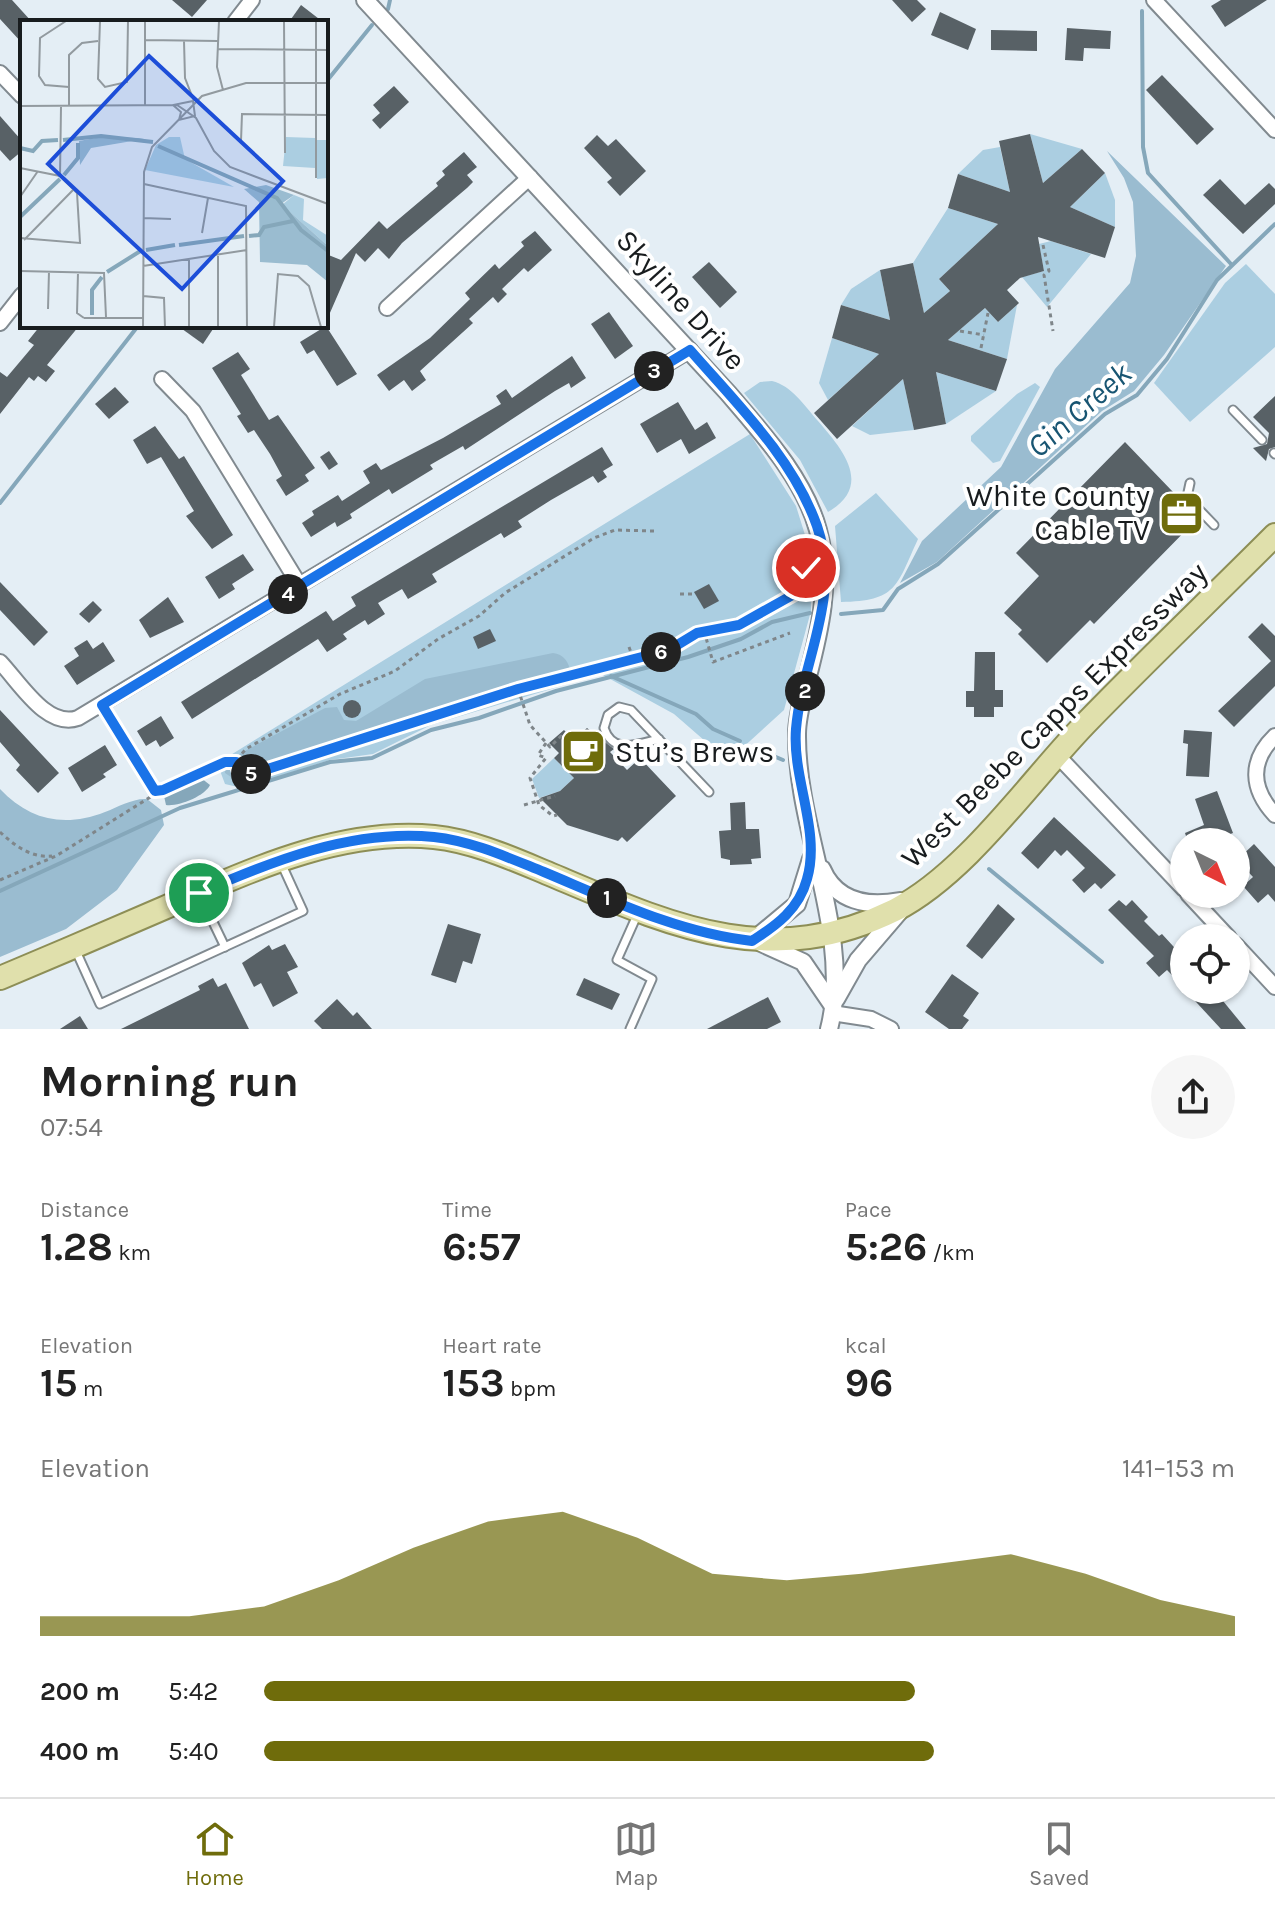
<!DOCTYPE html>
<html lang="en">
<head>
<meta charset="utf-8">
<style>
	body { margin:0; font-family:Karla,sans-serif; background:#f6f6f6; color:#222; height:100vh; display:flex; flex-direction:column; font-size:30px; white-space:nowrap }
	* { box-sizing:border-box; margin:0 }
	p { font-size:26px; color:#767676 }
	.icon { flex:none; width:44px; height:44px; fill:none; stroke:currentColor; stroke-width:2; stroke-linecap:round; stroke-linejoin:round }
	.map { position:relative; height:1029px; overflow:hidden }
	.sheet { display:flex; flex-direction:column; background:#fff; flex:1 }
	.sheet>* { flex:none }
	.needle { width:52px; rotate:137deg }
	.fabs { position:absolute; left:1170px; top:828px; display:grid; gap:16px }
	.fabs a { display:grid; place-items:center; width:80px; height:80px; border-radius:50%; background:#fff; box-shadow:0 2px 6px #0004; font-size:40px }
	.pin { position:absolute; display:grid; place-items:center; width:68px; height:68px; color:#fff; margin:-34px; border:4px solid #fff; border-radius:50%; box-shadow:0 2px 8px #0007 }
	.km { position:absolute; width:40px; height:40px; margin:-20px; border-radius:50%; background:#222; color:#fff; font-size:22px; line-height:40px; text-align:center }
	.round { display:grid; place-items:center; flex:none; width:84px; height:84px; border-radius:42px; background:#f6f6f6 }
	.headline { display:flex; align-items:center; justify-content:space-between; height:136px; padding:0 40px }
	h1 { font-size:44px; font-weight:700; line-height:60px }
	.stats { display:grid; grid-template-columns:repeat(3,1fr); gap:12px; height:136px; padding:8px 40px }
	.stats div { display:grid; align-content:center }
	.stats b { font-size:40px; font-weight:700 }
	.stats small { font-size:22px; font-weight:400 }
	.stats p { font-size:22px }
	.chart { height:224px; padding:16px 40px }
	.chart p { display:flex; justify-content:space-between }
	.chart svg { width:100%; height:144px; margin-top:8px; fill:#6f6c0b; opacity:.7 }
	ul { padding:0 40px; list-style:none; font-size:26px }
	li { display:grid; grid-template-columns:128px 96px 1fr; align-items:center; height:60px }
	li i { height:20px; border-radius:10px; background:#6f6c0b }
	.tabs { display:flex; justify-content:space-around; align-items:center; height:112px; border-top:2px solid #e0e0e0; background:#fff; font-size:22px; color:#767676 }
	.tabs a { display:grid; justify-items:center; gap:4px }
	.tabs .selected { color:#6f6c0b }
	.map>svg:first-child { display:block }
</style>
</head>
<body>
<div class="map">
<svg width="1275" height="1029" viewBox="0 0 1275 1029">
	<rect width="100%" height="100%" fill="#e4eef5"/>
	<!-- green -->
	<g fill="#abcee1">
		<polygon points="1030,134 1082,149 1043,183"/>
		<polygon points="1000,147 1010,192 958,174 983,150"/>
		<polygon points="1105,173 1115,200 1115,227 1070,207"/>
		<polygon points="948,208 998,224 939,279 950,291 924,313 913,263"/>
		<polygon points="1051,241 1091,254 1047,307 1022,277 1044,271 1039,244"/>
		<polygon points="1246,264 1275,294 1275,347 1190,422 1154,383 1225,283"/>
		<polygon points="880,270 890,320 841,305 851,289"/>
		<polygon points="1017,305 1007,359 948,340 985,308 998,322"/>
		<polygon points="832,338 879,354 828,400 819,383"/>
		<polygon points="936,372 996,391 946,424"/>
		<polygon points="903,379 914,430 870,435 852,426"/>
		<path d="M772 381C792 386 804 405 818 421 842 449 874 485 828 512L800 460 744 393 760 382Z"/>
		<polygon points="1035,383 1040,387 1000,461 993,463 971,441 971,436 1017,394"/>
		<polygon points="750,434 796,506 810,551 811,611 784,710 728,761 674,714 601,674 431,725 373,754 330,760 242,788 225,784 219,768 221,761"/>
		<path d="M876 493 918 539C896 587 897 601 841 602L835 526Z"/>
		<polygon points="554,758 574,778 560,791 539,798 532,779"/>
	</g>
	<!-- forest -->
	<g fill="#9abcd0">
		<polygon points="1107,151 1226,266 1164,355 1134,391 1102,411 937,562 900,583 922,541 1001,467 1055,369 1130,283 1136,256 1133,202 1124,178"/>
		<path d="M553 653C564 654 571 664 570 675L565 682 237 781 225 773V765L230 759 325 708 337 707 344 720 356 721 425 679Z"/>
		<path d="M0 789C29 820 64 828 105 812 118 807 133 798 147 799L161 810 164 825 117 890 66 929 0 957Z"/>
	</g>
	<!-- water -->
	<path fill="#85a7ba" d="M201 778 210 785C205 796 178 807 166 805L164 796Z"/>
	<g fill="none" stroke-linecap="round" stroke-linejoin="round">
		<!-- stream -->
		<g stroke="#85a7ba" stroke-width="4">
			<polyline points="388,9 390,0"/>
			<polyline points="1142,11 1143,147 1148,173 1231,264"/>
			<polyline points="326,82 372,25"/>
			<polyline points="0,503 138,326"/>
			<polyline points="841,614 883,610 898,589 938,564 1105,414 1137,395 1167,359 1217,280 1275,224"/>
			<polyline points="1108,666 1197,578"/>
			<polyline points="611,676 696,714 713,729 740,741"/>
			<polyline points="759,750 783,760"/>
			<polyline points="973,808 993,786"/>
			<polyline points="989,869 1102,962"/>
			<polyline points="0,891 180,808 330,762 372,758 431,730 479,718 556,691 688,657 741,639 772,622 810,613"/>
		</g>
	</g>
	<!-- building -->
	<g fill="#586166">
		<polygon points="0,0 12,0 32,22 22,22 22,43 0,19"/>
		<polygon points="172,0 207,0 192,17"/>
		<polygon points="892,0 917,0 926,9 912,22"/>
		<polygon points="1221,0 1267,0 1225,27 1211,6"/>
		<polygon points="301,5 323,22 289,22"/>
		<polygon points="940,12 976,29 968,50 931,35"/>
		<polygon points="1067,28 1111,31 1110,49 1084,48 1083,61 1065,60"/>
		<polygon points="991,30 1037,31 1037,51 991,50"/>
		<polygon points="1162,75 1214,129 1197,145 1146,90"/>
		<polygon points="394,86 409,102 380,129 372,120 380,113 373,105"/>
		<polygon points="0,116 22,141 22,151 10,161 0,150"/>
		<polygon points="1030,134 1043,183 1082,149 1105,173 1070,207 1115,227 1105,258 1038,237 1044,271 1020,278 1007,290 1019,303 998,322 985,308 948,340 1007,359 996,391 936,372 946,424 914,430 903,379 837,439 814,413 879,354 832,338 841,305 890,320 880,270 913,263 924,313 950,291 939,279 998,224 948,208 958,174 1010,192 999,141"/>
		<polygon points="597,135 608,146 616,139 646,171 620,196 607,182 612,178 584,148"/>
		<polygon points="464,152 477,167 467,175 473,182 467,188 402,243 389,259 378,248 365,262 356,253 326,322 326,254 341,260 379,221 387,229 438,186 436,183 445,175 442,171"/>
		<polygon points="1220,179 1245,205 1269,183 1275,189 1275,204 1243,234 1203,195"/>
		<polygon points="535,231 552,250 528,272 524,268 502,289 507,294 498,303 493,297 469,319 473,323 420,371 426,380 412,391 404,380 389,391 377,375 430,338 470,299 465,293 495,264 499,269 524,246 521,242"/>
		<polygon points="709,262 737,292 720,308 692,277"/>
		<polygon points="609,312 633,346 615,359 591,324"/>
		<polygon points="40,326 79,326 47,365 55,371 46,382 38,376 34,381 29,377 0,414 0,372 7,377 34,345 28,341"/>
		<polygon points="178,326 215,326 203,344"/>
		<polygon points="326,326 357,374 337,386 314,350 307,354 300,342"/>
		<polygon points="238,352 250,369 241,375 269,420 278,415 315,468 305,475 309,481 286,496 276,480 282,476 270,454 254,430 248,433 237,416 241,414 212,368"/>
		<polygon points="572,356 586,378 571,388 569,383 555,391 465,450 463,446 430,465 433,469 392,494 389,489 350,514 352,518 337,527 335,522 311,537 302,523 314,515 312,511 338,495 342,501 370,483 363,471 376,463 381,470 443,438 501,404 496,396 506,389 512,398"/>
		<polygon points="115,387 129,402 109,419 95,404"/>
		<polygon points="1275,396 1275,447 1269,449 1266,461 1253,448 1267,444 1269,433 1253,417"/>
		<polygon points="678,402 695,430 707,422 716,438 689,454 681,439 657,453 640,424"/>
		<polygon points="155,426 179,459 184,456 233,535 212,549 186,516 194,511 161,457 147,464 133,440"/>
		<polygon points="1125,442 1198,518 1094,624 1090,620 1047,663 1018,634 1022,630 1004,613 1039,576 1016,553"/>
		<polygon points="602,447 613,465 603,471 607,477 598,483 593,476 551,500 518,521 522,527 504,538 501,533 432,574 437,582 408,599 402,589 378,603 385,614 368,625 365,620 343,634 347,639 327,652 318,639 192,719 181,702 326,611 333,621 356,606 351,597"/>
		<polygon points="329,451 338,464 329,470 320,457"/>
		<polygon points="243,554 254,570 232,584 235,589 219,599 205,577"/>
		<polygon points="0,582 48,632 34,646 0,610"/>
		<polygon points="709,584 719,601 704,609 694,592"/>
		<polygon points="168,597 184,622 150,638 139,620"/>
		<polygon points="93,601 102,610 89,623 79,614"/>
		<polygon points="1262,623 1275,636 1275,686 1234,727 1218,711 1271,661 1248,637"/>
		<polygon points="490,629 496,641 478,649 473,637"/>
		<polygon points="87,640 93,649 103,642 115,661 77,685 64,666 79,656 74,648"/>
		<polygon points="975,652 995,652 995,690 1003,690 1003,707 994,707 994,717 974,717 974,707 966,707 966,691 974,691"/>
		<circle cx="352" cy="709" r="9"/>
		<polygon points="0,710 59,773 38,793 16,770 20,765 0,742"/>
		<polygon points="161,716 174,738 160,747 156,740 146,746 137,731"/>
		<polygon points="587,728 614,749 610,752 627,770 640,758 676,796 627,842 622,837 618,841 567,825 540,798 560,791 574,778 554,758 559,753 549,743 564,730 573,740"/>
		<polygon points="1184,730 1212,732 1209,777 1186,776 1188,744 1183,743"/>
		<polygon points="105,745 117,765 103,774 106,777 82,792 68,768"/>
		<polygon points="1217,791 1233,833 1209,842 1188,842 1185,833 1204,825 1195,799"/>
		<polygon points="745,802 746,829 759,829 761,858 751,859 752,864 730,865 730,860 721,858 719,831 731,830 730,803"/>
		<polygon points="1054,817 1116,875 1101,889 1095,883 1084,893 1072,880 1085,868 1067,850 1061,856 1055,850 1038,869 1021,853"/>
		<polygon points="1254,844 1275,867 1275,902 1268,894 1258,903 1243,886 1253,877 1237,860"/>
		<polygon points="1119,900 1126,906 1132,900 1148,917 1144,921 1159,936 1162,934 1184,958 1184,964 1172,975 1167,970 1159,977 1146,963 1154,956 1108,910"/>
		<polygon points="998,904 1015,919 982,959 966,946"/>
		<polygon points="448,924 481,934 472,964 463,961 456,983 431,975"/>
		<polygon points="285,944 298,967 287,972 298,993 273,1007 261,983 254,987 242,963 269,945 272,950"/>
		<polygon points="952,974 979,993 963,1016 969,1020 962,1029 949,1029 925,1012"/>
		<polygon points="213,978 218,987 226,983 249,1029 121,1029 200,990 198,986"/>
		<polygon points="584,978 620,994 612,1010 576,995"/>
		<polygon points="1185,990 1214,990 1246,1029 1221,1029"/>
		<polygon points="768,997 781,1022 767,1029 707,1029"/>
		<polygon points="337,999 353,1016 357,1012 372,1029 322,1029 314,1021"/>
		<polygon points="80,1016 88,1029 60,1029"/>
	</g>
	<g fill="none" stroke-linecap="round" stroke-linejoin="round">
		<defs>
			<g id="service">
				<polyline points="1233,410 1262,440"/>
				<polyline points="1274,453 1275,454"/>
				<polyline points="1190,483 1187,497 1214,525"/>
				<path d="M659 739C637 744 613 755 604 728L608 715 619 707 631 710 709 792"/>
				<polyline points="200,895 225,947"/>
				<polyline points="76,951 100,1004 303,911 282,865"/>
				<polyline points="630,1029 652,979 617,960 638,913"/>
			</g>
			<g id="minor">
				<polyline points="1154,0 1275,130"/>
				<polyline points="235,22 252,0"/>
				<polyline points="0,73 22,96"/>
				<polyline points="387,308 530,177"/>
				<polyline points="0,323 22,295"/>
				<polyline points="162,379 193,411 300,586"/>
				<path d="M0 662C20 683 47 729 78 718L690 350"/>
				<path d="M1275 736C1249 761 1251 789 1275 815"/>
				<polyline points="1057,755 1184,889"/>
				<polyline points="1188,894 1229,938"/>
				<polyline points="1236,945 1275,987"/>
				<polyline points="832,1013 871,1019 891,1029"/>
			</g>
			<g id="tertiary">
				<path d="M365 0 728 393C762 433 804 478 818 530 832 582 820 630 807 680 803 697 797 716 797 734 796 830 853 935 829 1029"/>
				<path d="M822 869C836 902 868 907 900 901"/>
				<polyline points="756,938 797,904 811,859"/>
				<polyline points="761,943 803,962 833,1006"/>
				<polyline points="836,999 858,960 900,911"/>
			</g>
			<path id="primary" d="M0 978C55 955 109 932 164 908 249 871 339 828 434 837 473 841 511 858 547 873 666 923 767 973 895 910 966 874 1030 781 1085 724 1147 660 1212 598 1275 535"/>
		</defs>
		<!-- service casing -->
		<use href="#service" stroke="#818a90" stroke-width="11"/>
		<!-- minor casing -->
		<use href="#minor" stroke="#818a90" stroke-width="18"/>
		<!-- tertiary casing -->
		<use href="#tertiary" stroke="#818a90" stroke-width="20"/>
		<!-- primary casing -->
		<use href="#primary" stroke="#8d8e56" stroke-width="26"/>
		<!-- path -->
		<g stroke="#7f868a" stroke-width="3" stroke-dasharray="4 4" stroke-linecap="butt">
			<polyline points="1043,245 1049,271 1044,275 1053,331"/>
			<polyline points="960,331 984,335"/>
			<polyline points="981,348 988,313"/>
			<path d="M654 531 615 530 594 538 505 593 479 616 438 639 395 671 340 694 246 749 237 759V769L243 774 255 773 518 689 669 650 697 633 739 625 798 592C808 578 809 566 798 553"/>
			<polyline points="680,594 695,594"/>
			<polyline points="704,631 713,662 790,633"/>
			<polyline points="629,647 633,658"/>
			<polyline points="518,689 530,725 550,747 561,736 569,744"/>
			<polyline points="108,715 155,791 163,790 225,762 236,762"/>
			<polyline points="546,743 538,755 546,758 530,778 539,805 553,816 557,815"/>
			<polyline points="524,805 555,796"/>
			<path d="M0 832C15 846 31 858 52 856"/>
			<polyline points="0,880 56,856 160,791"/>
		</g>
		<!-- service -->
		<use href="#service" stroke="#fff" stroke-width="7"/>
		<!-- minor -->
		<use href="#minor" stroke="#fff" stroke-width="14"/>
		<!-- tertiary -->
		<use href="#tertiary" stroke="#fff" stroke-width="16"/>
		<!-- primary -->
		<use href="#primary" stroke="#e0e0ac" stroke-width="22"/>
	</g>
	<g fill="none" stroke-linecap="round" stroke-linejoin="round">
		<defs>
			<path id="route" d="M199 893C272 861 352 829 434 837 472 841 509 858 544 872 611 900 679 933 752 941 777 925 799 909 807 879 821 831 792 779 796 729 802 659 842 598 817 526 793 458 736 403 690 350L102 705 155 791 163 790 225 762H236L239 772 252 774 518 689 669 650 697 633 739 625 798 592 803 585 806 568"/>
		</defs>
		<!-- route casing -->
		<use href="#route" stroke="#fff" stroke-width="16"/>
		<!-- route -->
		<use href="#route" stroke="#1a73e8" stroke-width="10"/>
	</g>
	<!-- icons -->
	<defs>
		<symbol id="office-square" viewBox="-11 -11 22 22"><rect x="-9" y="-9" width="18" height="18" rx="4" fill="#6f6c0b" stroke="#fff"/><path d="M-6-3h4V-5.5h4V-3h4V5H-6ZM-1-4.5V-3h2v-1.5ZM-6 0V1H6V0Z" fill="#fff"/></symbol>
		<symbol id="cafe-square" viewBox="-11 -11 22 22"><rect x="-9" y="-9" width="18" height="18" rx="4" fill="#6f6c0b" stroke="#fff"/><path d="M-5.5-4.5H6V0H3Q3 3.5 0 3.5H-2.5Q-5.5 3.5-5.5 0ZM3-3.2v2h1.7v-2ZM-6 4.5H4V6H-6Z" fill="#fff"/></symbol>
	</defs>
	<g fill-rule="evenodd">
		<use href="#office-square" x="1156" y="488" width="51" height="51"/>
		<use href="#cafe-square" x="558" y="726" width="51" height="51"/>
	</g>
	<g text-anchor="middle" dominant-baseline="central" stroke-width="8" stroke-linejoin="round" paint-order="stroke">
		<!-- street labels -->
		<g font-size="30" fill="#181c1e" stroke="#fff">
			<text transform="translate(681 300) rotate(48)">Skyline Drive</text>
			<text transform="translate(1054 715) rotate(-45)">West Beebe Capps Expressway</text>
		</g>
		<!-- poi labels -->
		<g font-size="30" fill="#181c1e" stroke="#fff" text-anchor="end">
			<text x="1150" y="496">White County<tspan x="1150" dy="34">Cable TV</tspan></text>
			<text x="615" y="752" text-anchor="start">Stu’s Brews</text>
		</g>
		<!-- water labels -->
		<g font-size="32" font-style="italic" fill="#185572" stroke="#fff">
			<text transform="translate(1079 410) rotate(-41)">Gin Creek</text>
		</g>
	</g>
	<!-- overview -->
	<g transform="translate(20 20)">
		<rect width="308" height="308" fill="#e4eef5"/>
		<path d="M149 117H160L165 139 214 167 125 150 136 125ZM266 117 295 118V148L263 146ZM297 120H308V158L297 159ZM274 175 284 179 283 200 308 216V226L262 185Z" fill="#abcee1"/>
		<path d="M81 117 118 118 124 119 71 128 60 145 59 121ZM246 165 274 175 261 184 308 226V262L287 245 240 242 239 182 224 169Z" fill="#9abcd0"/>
		<path fill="none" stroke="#85a7ba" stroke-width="4" d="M43 120 81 116 133 122M138 126 257 178 281 210 308 231M0 128 13 131 22 121 38 120M44 155 58 138V123M0 197 40 159M229 216 239 215 244 207 273 201M159 225 224 216M126 230 155 225M87 252 122 230M72 295V270L82 257"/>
		<path fill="none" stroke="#929a9f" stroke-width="2" d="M46 1 20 18 19 56 25 65 49 67M80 1 78 59 85 67 107 62 108 1M125 1V86M199 1 197 47 203 70M264 1 265 133M125 20 198 21M164 21 165 58 174 81M198 29 308 30M173 81 175 96 159 100 161 92 153 85ZM0 86 157 85 176 98 194 131 210 147 308 184M49 86V35L62 23 78 21M221 121 222 94 308 95M0 148 40 156 57 173 60 223 0 218M40 156 41 87M296 158V1M124 164 226 186 227 307M0 177 18 151M123 198 151 199M182 213 188 178M4 220 54 169M169 239V307M123 246 227 230M0 251 84 253 86 297M58 252 57 293 64 298M123 276 144 278 145 307M28 289 29 251M64 298H123M123 307 124 152 132 127 182 76 226 63H308M198 307V234M254 307 258 254 278 256 289 266 301 307"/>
		<path fill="#1d4ed8" fill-opacity="0.15" stroke="#1d4ed8" stroke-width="4" d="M129 36 263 161 162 269 28 144Z"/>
		<rect width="308" height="308" fill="none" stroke="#181c1e" stroke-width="4"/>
	</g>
</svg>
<div class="fabs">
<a><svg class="needle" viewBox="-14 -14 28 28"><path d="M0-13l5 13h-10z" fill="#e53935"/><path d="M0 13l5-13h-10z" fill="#767676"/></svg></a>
<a><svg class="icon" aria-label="locate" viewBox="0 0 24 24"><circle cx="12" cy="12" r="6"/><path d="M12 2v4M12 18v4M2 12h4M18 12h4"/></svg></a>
</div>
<div class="pin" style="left:199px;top:893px;background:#1e9e55"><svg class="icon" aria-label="arrive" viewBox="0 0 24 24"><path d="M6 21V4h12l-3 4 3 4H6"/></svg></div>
<div class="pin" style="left:806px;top:568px;background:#d93025"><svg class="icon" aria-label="check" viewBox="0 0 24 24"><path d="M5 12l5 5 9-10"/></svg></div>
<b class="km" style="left:607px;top:898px">1</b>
<b class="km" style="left:805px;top:691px">2</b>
<b class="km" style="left:654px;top:371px">3</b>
<b class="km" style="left:288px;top:594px">4</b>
<b class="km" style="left:251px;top:774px">5</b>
<b class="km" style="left:661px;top:652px">6</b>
</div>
<section class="sheet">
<div class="headline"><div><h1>Morning run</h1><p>07:54</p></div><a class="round"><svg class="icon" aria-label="share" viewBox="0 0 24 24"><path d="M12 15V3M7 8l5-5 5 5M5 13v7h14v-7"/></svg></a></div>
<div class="stats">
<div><p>Distance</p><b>1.28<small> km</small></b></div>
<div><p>Time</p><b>6:57</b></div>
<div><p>Pace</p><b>5:26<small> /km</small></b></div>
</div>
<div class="stats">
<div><p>Elevation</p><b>15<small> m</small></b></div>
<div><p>Heart rate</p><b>153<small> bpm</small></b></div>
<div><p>kcal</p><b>96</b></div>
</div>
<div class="chart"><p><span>Elevation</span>141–153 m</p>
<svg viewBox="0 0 160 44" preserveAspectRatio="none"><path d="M0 44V38L10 38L20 38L30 35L40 27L50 17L60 9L70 6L80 14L90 25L100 27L110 25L120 22L130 19L140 25L150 33L160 38V44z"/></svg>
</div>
<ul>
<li><b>200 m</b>5:42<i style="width:67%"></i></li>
<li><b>400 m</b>5:40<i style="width:69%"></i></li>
</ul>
</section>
<nav class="tabs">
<a class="selected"><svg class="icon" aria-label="home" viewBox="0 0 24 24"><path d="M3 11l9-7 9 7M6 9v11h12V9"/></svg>Home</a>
<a><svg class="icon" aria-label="map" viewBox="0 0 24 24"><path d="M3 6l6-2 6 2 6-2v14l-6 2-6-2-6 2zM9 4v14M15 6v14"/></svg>Map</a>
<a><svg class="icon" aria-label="saved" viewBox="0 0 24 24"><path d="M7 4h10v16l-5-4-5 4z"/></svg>Saved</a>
</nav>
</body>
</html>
